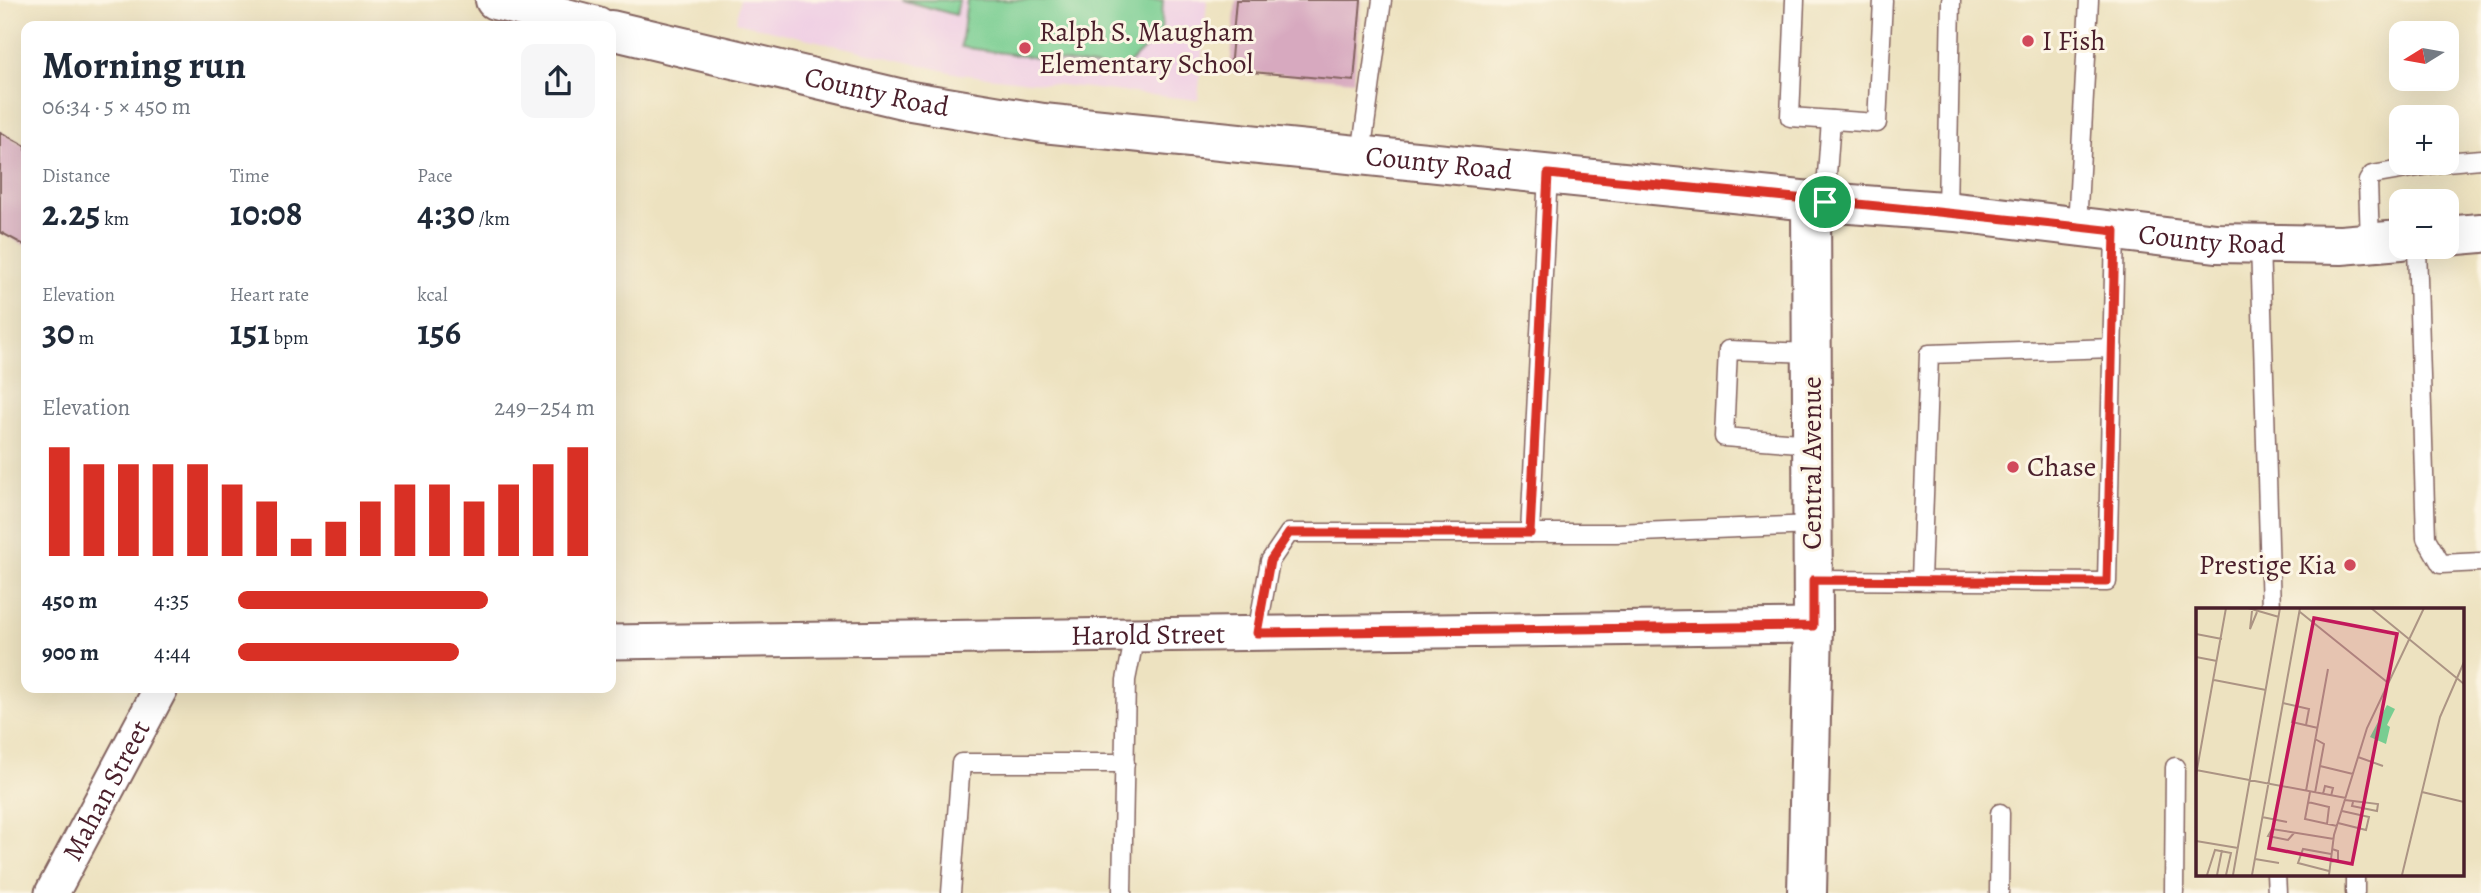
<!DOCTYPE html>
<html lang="en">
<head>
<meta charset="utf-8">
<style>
	body { margin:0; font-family:Alegreya,serif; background:#f6f6f7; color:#1f2937; height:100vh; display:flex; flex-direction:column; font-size:26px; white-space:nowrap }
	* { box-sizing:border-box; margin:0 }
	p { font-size:23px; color:#747a83 }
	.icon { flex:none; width:38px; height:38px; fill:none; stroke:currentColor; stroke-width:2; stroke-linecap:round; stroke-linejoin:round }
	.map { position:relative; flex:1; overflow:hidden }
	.sheet { position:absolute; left:21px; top:21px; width:595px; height:672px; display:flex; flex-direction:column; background:#fff; border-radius:14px; box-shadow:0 7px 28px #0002 }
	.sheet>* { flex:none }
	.needle { width:46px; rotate:259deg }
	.controls { position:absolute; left:2389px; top:21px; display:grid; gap:14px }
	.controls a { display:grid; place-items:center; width:70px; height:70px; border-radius:14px; background:#fff; box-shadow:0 7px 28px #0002; font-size:35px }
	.pin { position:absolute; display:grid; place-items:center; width:60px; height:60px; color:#fff; margin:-30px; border:4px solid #fff; border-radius:50%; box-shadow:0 2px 7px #0007 }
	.round { display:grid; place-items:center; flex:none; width:74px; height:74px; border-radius:14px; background:#f6f6f7 }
	.summary { display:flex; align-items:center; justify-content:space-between; height:119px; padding:0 21px }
	h1 { font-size:38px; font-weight:700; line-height:52px }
	.figures { display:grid; grid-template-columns:repeat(3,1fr); gap:10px; height:119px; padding:7px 21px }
	.figures div { display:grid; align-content:center }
	.figures b { font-size:35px; font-weight:700 }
	.figures small { font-size:19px; font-weight:400 }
	.figures p { font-size:19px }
	.chart { height:196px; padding:14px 21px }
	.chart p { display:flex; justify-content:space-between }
	.chart svg { width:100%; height:126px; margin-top:7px; stroke:#d93025; stroke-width:6 }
	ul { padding:0 21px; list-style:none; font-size:23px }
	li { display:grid; grid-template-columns:112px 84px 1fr; align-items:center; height:52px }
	li i { height:18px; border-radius:9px; background:#d93025 }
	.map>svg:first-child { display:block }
</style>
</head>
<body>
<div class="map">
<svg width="2481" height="893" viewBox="0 0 2481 893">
	<rect width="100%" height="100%" fill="#fcf5e5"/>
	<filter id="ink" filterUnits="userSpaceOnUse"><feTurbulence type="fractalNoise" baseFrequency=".0143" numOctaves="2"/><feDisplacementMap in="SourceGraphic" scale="14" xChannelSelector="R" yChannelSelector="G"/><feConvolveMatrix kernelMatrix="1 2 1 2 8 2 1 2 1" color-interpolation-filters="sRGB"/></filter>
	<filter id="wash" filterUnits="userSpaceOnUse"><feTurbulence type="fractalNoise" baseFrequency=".00686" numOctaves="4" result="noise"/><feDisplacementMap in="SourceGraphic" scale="28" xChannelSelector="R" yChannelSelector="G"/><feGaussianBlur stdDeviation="1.57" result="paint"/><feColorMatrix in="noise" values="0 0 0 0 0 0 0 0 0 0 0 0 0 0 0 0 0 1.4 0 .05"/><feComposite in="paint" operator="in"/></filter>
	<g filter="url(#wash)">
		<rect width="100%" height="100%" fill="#ede2c0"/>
		<!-- built -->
		<polygon fill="#f0d0e4" points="740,0 1207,0 1198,100 959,74 736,22"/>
		<!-- green -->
		<g fill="#78cd91" stroke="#61765e" stroke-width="2">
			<polygon points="902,0 959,0 956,15"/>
			<polygon points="967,0 1163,0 1161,33 1122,70 961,47"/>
		</g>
		<g id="blocks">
			<!-- building -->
			<g fill="#d7a9bf">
				<polygon points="1236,0 1361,0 1354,81 1230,70"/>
				<polygon points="0,132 26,146 26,246 0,232"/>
			</g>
		</g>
	</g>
	<g filter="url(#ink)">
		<use href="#blocks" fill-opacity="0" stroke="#83635f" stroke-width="2"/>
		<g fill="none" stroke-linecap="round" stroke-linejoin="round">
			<defs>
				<g id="lane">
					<polyline points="1795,0 1790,117 1877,123 1883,0"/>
					<polyline points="1361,155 1382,0"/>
					<polyline points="2446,162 2481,159"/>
					<polyline points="1825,202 1831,120"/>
					<polyline points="1947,211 1951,0"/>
					<polyline points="2077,227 2089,0"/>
					<polyline points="2260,243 2271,610"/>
					<polyline points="2370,243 2368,181 2372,175 2441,163"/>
					<polyline points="2417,247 2426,538 2441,564 2481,562"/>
					<polyline points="1812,353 1728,350 1724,437 1812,444"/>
					<polyline points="1530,533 1548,174"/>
					<polyline points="1813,580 2107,582 2115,231"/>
					<polyline points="1921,580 1929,354 2113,348"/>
					<polyline points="1257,633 1270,561 1289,533 1616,533 1813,525"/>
					<polyline points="2276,874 2277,893"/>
					<polyline points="951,893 961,763 1125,763"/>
					<polyline points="1122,893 1126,680 1135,635"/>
					<polyline points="1999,893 2000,813"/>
					<polyline points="2174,893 2175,767"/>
					<polyline points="2355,893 2355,874"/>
				</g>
				<g id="street">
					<path id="s1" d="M611 642 1813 626"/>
					<path id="s2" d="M52 893 161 688"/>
				</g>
				<polyline id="secondary" points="1807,893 1813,626 1811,201"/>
				<g id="primary">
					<polyline points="495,0 597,26"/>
					<path id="s3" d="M611 30 911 101 1043 123 1811 201 1956 212 2216 243 2341 245 2401 240"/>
					<polyline points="2446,236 2481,233"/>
				</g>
			</defs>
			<!-- lane casing -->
			<use href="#lane" stroke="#83635f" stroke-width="21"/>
			<!-- street casing -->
			<use href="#street" stroke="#83635f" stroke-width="37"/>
			<!-- secondary casing -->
			<use href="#secondary" stroke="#83635f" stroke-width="42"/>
			<!-- primary casing -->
			<use href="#primary" stroke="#83635f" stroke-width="42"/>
			<!-- lane -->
			<use href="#lane" stroke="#fff" stroke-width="18"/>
			<!-- street -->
			<use href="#street" stroke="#fff" stroke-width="33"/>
			<!-- secondary -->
			<use href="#secondary" stroke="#fff" stroke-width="38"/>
			<!-- primary -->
			<use href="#primary" stroke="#fff" stroke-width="38"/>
		</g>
	</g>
	<g fill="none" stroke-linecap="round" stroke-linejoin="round" filter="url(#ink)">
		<defs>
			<path id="route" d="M1548 174C1737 193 1926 209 2115 231L2107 582 1813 580V626L1257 633 1270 561 1289 533H1530Z"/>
		</defs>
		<!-- route casing -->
		<use href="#route" stroke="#fff" stroke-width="14"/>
		<!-- route -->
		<use href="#route" stroke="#d93025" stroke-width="9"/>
	</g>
	<!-- markers -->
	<g fill="#d1495b" stroke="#fcf5e5" stroke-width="2.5">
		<circle cx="2028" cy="41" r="7"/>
		<circle cx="1025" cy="48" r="7"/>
		<circle cx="2013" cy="467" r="7"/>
		<circle cx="2350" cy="565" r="7"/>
	</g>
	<g text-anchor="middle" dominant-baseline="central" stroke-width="6" stroke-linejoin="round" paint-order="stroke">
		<!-- poi labels -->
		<g font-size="28" fill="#4a1f2b" stroke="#fcf5e5" text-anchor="start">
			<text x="1039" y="32">Ralph S. Maugham<tspan x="1039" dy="32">Elementary School</tspan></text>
			<text x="2042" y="41">I Fish</text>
			<text x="2027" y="467">Chase</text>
			<text x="2336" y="565" text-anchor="end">Prestige Kia</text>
		</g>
		<!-- street labels -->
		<g font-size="28" fill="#4a1f2b" stroke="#fcf5e5">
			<text stroke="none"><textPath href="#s3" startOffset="273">County Road</textPath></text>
			<text stroke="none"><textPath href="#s3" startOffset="840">County Road</textPath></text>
			<text stroke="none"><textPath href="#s3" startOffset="1617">County Road</textPath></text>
			<text transform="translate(1812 463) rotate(-90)">Central Avenue</text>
			<text stroke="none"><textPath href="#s1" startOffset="537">Harold Street</textPath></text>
			<text stroke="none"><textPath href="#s2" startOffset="116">Mahan Street</textPath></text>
		</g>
	</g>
	<!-- overview -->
	<g transform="translate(2196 608)">
		<rect width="268" height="268" fill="#ede2c0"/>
		<path d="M191 97 199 101 191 117 194 119 190 136 174 129Z" fill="#78cd91"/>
		<path fill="none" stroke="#ac9484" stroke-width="2" d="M52 0 83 9M175 0 268 76M56 3 54 21 61 4M104 4 191 74M0 26 26 31M0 49 21 53M18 72 70 82M87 95 100 98 96 114 122 120M100 98 113 101 110 117M119 131 128 136 119 185M162 149 187 158M124 158 157 166M0 162 150 190M0 167 30 0M110 183 132 61M114 184 109 211 141 218M226 184 268 194M127 186 129 178 137 180 135 188M149 192 182 196 181 203 156 198 157 194M112 194 133 199 131 216M66 209 91 214M142 215 170 222 173 209 146 203M98 225 92 232 72 228 76 221 138 231M0 233 42 240M59 251 83 255M134 254 142 252V243L136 241M133 263 102 255 107 241 135 246M11 267 19 242 35 245 30 267M21 267 26 242M37 267 84 0M56 267 104 0M133 267 138 227 171 120 228 0M206 267 244 109 268 54"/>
		<path fill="#c2185b" fill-opacity="0.15" stroke="#c2185b" stroke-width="3.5" d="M118 10 201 26 156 256 73 240Z"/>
		<rect width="268" height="268" fill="none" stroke="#4a1f2b" stroke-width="3.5"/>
	</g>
</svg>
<div class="controls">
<a><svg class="needle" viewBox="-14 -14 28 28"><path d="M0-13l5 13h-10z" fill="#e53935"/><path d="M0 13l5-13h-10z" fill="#747a83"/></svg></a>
<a>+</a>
<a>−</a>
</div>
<div class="pin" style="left:1825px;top:202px;background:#1e9e55"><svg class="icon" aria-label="arrive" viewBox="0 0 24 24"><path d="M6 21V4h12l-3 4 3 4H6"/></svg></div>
<section class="sheet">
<div class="summary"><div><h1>Morning run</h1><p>06:34 · 5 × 450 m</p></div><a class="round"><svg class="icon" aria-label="share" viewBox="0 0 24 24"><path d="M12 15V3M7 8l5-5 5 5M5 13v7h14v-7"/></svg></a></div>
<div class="figures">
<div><p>Distance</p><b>2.25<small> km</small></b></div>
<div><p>Time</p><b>10:08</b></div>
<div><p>Pace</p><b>4:30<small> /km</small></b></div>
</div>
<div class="figures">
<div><p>Elevation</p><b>30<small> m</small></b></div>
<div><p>Heart rate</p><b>151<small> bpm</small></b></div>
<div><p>kcal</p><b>156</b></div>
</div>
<div class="chart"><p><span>Elevation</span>249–254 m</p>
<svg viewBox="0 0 160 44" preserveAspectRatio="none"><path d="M5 44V6M15 44V12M25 44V12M35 44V12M45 44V12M55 44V19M65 44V25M75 44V38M85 44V32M95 44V25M105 44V19M115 44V19M125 44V25M135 44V19M145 44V12M155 44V6"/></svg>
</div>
<ul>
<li><b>450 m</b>4:35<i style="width:70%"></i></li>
<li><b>900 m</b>4:44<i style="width:62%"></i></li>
</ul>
</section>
</div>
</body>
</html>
